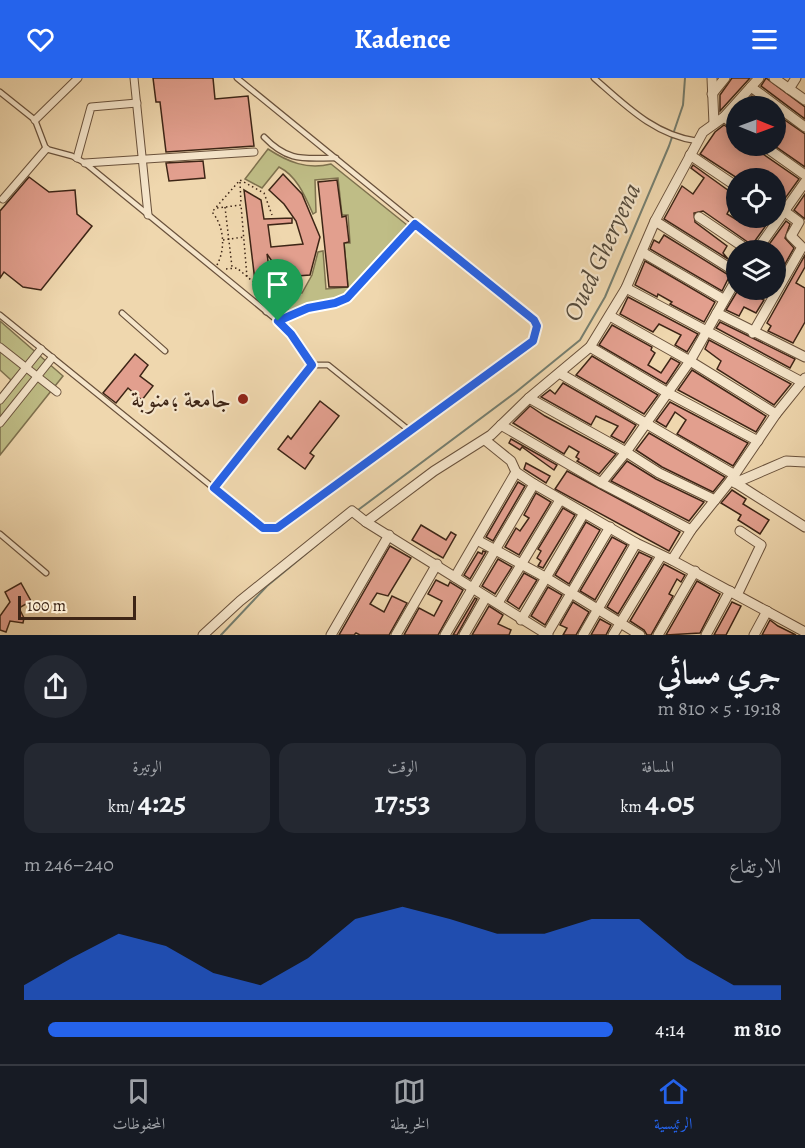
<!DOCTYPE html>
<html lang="ar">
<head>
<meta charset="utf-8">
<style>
	body { margin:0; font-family:Alegreya,Amiri,serif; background:#242831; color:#f1f3f6; direction:rtl; height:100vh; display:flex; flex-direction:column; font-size:22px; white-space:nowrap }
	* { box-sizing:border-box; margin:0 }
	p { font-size:20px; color:#9ea1a6 }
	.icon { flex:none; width:33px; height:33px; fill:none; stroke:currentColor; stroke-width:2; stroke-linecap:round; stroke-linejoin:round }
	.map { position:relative; height:557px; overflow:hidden; direction:ltr }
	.sheet { display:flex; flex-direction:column; background:#171b24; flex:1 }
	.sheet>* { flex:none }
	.needle { width:39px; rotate:91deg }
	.tools { position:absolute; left:726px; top:18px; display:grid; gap:12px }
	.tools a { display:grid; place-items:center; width:60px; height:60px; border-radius:50%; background:#171b24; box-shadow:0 3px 15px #0003; font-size:30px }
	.scale { position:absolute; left:18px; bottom:15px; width:118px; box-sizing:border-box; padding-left:6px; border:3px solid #3d2516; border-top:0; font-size:16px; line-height:21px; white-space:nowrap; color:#3d2516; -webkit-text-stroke:4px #f5e5ca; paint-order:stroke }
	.pin { position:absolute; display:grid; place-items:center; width:51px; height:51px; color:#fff; margin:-62px -26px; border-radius:50% 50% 50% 0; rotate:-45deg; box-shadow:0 0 6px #0007 }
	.pin .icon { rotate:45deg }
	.round { display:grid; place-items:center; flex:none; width:63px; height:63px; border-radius:32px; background:#242831 }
	.summary { display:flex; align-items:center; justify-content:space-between; height:102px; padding:0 24px }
	h1 { font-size:33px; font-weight:700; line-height:45px }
	.metrics { display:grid; grid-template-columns:repeat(3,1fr); gap:9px; height:102px; padding:6px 24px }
	.metrics div { display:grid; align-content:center; border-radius:15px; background:#242831; text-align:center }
	.metrics b { font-size:30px; font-weight:700 }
	.metrics small { font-size:16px; font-weight:400 }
	.metrics p { font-size:16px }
	.chart { height:168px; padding:12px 24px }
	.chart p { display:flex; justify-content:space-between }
	.chart svg { width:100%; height:108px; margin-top:6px; fill:#2563eb; opacity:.7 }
	ul { padding:0 24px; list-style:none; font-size:20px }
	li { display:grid; grid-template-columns:96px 72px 1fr; align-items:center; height:45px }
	li i { height:15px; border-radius:8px; background:#2563eb }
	header { display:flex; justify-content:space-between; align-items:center; height:78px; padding:0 24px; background:#2563eb; color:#fff; font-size:27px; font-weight:700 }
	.tab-bar { display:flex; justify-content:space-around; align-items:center; height:84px; border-top:2px solid #363941; background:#171b24; font-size:16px; color:#9ea1a6 }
	.tab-bar a { display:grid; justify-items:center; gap:3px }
	.tab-bar .on { color:#2563eb }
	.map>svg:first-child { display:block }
</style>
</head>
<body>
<header><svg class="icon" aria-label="menu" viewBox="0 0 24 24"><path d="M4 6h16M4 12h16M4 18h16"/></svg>Kadence<svg class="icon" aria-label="heart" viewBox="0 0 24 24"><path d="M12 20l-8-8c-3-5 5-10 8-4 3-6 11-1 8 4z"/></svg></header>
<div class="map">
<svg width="805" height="557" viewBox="0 0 805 557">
	<rect width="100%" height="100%" fill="#efd7ae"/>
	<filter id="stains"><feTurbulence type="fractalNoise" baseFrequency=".00333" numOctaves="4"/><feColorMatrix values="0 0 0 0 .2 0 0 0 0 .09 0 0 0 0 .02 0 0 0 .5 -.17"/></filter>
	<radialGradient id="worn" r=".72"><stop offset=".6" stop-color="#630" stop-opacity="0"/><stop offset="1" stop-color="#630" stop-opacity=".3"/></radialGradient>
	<!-- green -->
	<g fill="#bfbd86" stroke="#7e714e" stroke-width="1.5">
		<path d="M268 71C288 84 307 92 331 86L407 147 343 220 292 235 283 228 295 215H302L312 197 318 174 323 173 326 211 348 209 344 165H350L348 137H342L338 100 315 102 316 134 313 136C305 118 297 98 279 89L262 110 245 101Z"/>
		<polygon points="0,243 63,298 0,377 0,317 11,302 0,292"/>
	</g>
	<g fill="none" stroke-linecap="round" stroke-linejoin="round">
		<!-- stream -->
		<g stroke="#757e6f" stroke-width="2">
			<polyline points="358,432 516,314 580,262 605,219 669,68 683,27 685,0"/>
			<polyline points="338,450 350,440"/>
			<polyline points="221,557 267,508 324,461"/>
		</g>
	</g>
	<!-- building -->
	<g fill="#e29f8e" stroke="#3d2516" stroke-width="1.5">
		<polygon points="153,0 213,0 215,21 248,18 254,68 166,74 160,24 156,24"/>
		<polygon points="732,0 750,0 720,33 720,17"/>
		<polygon points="766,0 805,29 805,41 761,8"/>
		<polygon points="752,18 766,28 742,28"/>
		<polygon points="776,36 805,56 805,89 775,68"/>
		<polygon points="724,47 736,55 736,68 757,68 760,74 799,101 776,133 776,100 737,100 700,76 715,54"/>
		<polygon points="203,83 205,100 169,103 166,85"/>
		<polygon points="693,87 736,118 727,136 737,142 739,140 765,140 763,143 767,146 752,167 703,133 694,135 695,144 727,168 723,175 728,181 664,141 682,108 693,116 704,100 691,90"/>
		<polygon points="283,96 302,116 320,159 310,197 283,199 267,176 273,217 255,203 244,112 261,122 264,141 292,140 292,145 268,147 271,169 303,166 296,143 284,126 269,112"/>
		<polygon points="29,99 49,114 75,112 77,136 92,148 41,212 23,209 4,194 0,200 0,133"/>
		<polygon points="337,102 342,139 346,138 349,164 344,165 348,209 329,209 318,104"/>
		<polygon points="805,116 805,141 794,132"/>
		<polygon points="786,143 790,146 785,160 794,170 776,202 776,172 765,172"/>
		<polygon points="664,157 727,196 729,199 722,213 650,171 654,162 659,165"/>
		<polygon points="805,177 805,189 796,205 805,210 805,244 793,265 768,253 771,248 767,245"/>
		<polygon points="645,183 715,224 704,244 670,226 672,224 658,216 657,219 635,207"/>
		<polygon points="738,212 755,212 752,216 764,222 756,235 744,229 739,238 726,232"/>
		<polygon points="628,219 698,256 687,274 675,267 681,257 659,246 653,254 620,236"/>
		<polygon points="720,244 795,281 790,290 716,250"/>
		<polygon points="612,247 652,269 651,272 655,275 648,287 661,295 671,280 680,285 666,306 599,267"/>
		<polygon points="709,262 791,306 774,327 717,291 721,283 705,271"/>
		<polygon points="135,276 148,287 140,298 153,308 142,322 128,310 116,325 103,315"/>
		<polygon points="592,278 658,317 644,336 576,297"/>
		<polygon points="692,292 766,338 756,354 678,312"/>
		<polygon points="563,305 636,347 624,365 611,358 618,348 596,338 591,347 541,319 550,312 555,316"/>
		<polygon points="320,323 339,338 310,375 314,378 305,391 278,371 288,358 291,361"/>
		<polygon points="670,324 748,365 733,388 677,356 686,342 675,334 666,349 656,343"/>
		<polygon points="530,328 545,338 616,376 599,396 577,383 579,381 576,379 579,374 569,368 564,376 513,345"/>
		<polygon points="649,355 725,399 713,414 662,389 636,372"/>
		<polygon points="511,361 557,387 554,392 522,369 520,372 509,365"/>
		<polygon points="627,383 656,401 704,424 689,443 611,403"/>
		<polygon points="526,385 550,398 546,405 524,391"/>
		<polygon points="567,393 680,454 669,473 555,411"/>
		<polygon points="518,404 525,408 493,463 486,459"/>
		<polygon points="732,412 746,421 743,426 769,442 760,456 738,442 741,437 721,425"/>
		<polygon points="536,415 551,424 519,477 505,469 516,450 520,453 529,440 524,437"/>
		<polygon points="563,430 575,437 543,490 538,488 541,483 537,480 541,473 538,471"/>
		<polygon points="586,444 600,452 569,506 555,497"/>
		<polygon points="421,447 446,462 451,454 456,457 443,480 412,462"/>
		<polygon points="612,459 627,467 595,522 580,513"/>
		<polygon points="390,468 411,480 388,518 377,515 370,526 384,534 392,518 407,525 389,557 360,557 356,555 354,557 339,557"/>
		<polygon points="483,473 486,474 470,501 464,497 478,474 482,476"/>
		<polygon points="639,474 652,480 618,536 607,529"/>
		<polygon points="498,481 512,489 495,516 482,508"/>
		<polygon points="664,486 685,497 681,504 677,501 669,516 673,518 651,557 647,557 644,552 630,543"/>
		<polygon points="524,495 537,502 519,531 507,523"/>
		<polygon points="436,502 448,508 450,504 463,512 438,557 404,557 419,530 434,538 442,523 428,516"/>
		<polygon points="697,503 720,516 700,555 666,557"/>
		<polygon points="21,505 31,523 19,530 24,540 23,545 10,543 6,554 0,552 0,538 10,524 5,514"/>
		<polygon points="548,509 562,517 545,547 531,538"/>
		<polygon points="475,520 477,521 457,557 453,557"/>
		<polygon points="573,524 589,534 576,557 563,557 567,550 560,547"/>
		<polygon points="732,524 741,528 726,557 714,557"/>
		<polygon points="489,528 503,537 498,546 511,552 509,557 472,557"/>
		<polygon points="600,541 611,547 606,557 591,557"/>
		<polygon points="770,542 778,548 796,557 762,557"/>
	</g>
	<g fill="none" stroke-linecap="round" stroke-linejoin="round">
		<defs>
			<g id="service">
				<path d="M594 0C625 27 654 57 697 63"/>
				<polyline points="0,14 35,42 46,71 72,78 85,85 278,243 308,230 335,225 347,220 415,146"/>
				<path d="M264 59C289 85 305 80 336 80"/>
				<polyline points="266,234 289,203"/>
				<polyline points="122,235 165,273"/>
				<polyline points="0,237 263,450 277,450 533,263 537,248 534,242 237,0"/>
				<polyline points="278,243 291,257 312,287 328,287 410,353"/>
				<polyline points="214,410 312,287"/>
				<polyline points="0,456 46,495"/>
			</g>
			<g id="pedestrian">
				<polyline points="134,0 148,137"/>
				<polyline points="35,42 78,0"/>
				<polyline points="77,80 91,29 137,25"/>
				<polyline points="85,85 254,74"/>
				<polyline points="3,121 46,71"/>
				<polyline points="0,269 57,314"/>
				<polyline points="0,322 41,271"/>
				<polyline points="0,345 52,280"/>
			</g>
			<g id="minor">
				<polyline points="712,0 714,46"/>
				<polyline points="774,0 805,22"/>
				<polyline points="751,9 805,49"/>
				<polyline points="789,11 796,0"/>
				<polyline points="712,16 725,0"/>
				<polyline points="724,39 736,48"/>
				<polyline points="764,68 805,97"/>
				<polyline points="690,77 736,108"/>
				<polyline points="699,139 748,172"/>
				<polyline points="655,143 736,194"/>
				<polyline points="757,172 805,104"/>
				<polyline points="642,174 723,221"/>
				<polyline points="736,202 717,235 805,279"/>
				<polyline points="626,210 802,304"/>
				<polyline points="610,238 690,283 776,336"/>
				<polyline points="753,255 802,169 791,158 799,144 784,133"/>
				<polyline points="590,269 668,315 758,363"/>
				<polyline points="561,296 735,397"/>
				<polyline points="805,300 776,336 731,402 691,452 672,482 805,554"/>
				<polyline points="529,320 626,374 601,405"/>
				<polyline points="501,347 601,405 691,452"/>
				<polyline points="485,362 511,383 516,394 534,406 636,465 672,482"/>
				<polyline points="731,402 805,449"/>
				<polyline points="735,405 786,383 805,384"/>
				<polyline points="715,422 659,395 626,374 690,283 717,235"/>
				<polyline points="366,444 548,557"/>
				<polyline points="477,462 545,499 640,557"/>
				<polyline points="455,499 516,394"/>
				<polyline points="737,517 761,467 740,453"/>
				<polyline points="498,525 560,422"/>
				<polyline points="521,542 584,435"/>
				<polyline points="547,556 610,449"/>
				<polyline points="203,557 240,523 352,433 366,444 434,393 491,357 529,320 590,269 626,210 655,143 703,54 724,39 759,0"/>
				<polyline points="331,557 389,457"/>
				<polyline points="396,557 437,486"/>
				<polyline points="445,557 534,406"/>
				<polyline points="464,557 486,519"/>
				<polyline points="583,557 636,465"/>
				<polyline points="613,557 661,478"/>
				<polyline points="658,557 695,493"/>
				<polyline points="706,557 730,513"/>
				<polyline points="754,557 767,533"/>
			</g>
		</defs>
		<!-- service casing -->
		<use href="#service" stroke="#6a523c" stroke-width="7"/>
		<!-- pedestrian casing -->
		<use href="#pedestrian" stroke="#6a523c" stroke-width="9"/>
		<!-- minor casing -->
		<use href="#minor" stroke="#6a523c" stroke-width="11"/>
		<!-- path -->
		<g stroke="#3d2516" stroke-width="1.5" stroke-dasharray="1.5 3" stroke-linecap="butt">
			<polyline points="240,104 241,126"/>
			<polyline points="225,129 232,189"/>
			<polyline points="217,130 241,127 247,199"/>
			<polyline points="223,162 244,159"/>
			<path d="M217 187C226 170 224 148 212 134L240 102 264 115 272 137"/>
			<polyline points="226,191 237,190 271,219"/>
		</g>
		<!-- service -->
		<use href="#service" stroke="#f5e5ca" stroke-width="4.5"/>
		<!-- pedestrian -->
		<use href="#pedestrian" stroke="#f5e5ca" stroke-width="7"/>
		<!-- minor -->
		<use href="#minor" stroke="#f5e5ca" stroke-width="9"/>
	</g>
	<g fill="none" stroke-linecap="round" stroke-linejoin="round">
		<defs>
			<polygon id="route" points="415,146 534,242 537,248 533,263 277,450 263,450 214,410 312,287 291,256 278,243 308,230 335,225 347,220"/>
		</defs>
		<!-- route casing -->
		<use href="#route" stroke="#fff" stroke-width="12"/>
		<!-- route -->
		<use href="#route" stroke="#2563eb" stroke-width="8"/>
	</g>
	<!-- markers -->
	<circle fill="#8f2418" stroke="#f5e5ca" stroke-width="2" cx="243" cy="321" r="6"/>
	<g text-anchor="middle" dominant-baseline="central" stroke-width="4.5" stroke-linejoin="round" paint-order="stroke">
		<!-- poi labels -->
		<g font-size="24" fill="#3d2516" stroke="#f5e5ca" text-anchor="end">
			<text x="231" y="321">جامعة ؛منوبة</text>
		</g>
		<!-- water labels -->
		<g font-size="26" font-style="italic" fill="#544a3b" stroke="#f5e5ca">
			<text transform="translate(602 174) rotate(-65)">Oued Gheryena</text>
		</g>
	</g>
	<rect width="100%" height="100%" filter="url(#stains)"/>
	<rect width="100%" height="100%" fill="url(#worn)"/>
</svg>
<div class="tools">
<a><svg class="needle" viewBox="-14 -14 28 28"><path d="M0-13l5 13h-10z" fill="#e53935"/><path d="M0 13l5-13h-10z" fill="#9ea1a6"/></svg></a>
<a><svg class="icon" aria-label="locate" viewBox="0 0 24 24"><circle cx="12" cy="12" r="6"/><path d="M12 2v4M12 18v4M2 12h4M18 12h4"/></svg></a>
<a><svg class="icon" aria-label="layers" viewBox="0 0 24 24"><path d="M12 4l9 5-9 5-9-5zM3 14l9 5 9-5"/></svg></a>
</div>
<div class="scale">100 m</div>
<div class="pin" style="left:278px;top:243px;background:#1e9e55"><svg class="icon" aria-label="arrive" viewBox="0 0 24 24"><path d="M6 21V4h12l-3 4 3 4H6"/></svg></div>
</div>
<section class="sheet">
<div class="summary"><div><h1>جري مسائي</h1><p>19:18 · 5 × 810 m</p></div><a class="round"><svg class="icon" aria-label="share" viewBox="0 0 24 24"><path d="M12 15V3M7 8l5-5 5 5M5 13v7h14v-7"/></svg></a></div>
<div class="metrics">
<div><p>المسافة</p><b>4.05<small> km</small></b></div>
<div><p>الوقت</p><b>17:53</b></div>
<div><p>الوتيرة</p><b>4:25<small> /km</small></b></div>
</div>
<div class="chart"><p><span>الارتفاع</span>240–246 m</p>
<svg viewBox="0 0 160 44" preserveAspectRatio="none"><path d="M0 44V38L10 27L20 17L30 22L40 33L50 38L60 27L70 11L80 6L90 11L100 17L110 17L120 11L130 11L140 27L150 38L160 38V44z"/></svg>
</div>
<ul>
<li><b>810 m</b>4:14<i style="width:96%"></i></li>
</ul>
</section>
<nav class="tab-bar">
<a class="on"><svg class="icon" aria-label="home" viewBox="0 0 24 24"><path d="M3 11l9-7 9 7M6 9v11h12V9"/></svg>الرئيسية</a>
<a><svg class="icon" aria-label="map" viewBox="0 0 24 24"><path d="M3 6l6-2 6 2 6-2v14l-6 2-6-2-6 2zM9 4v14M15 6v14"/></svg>الخريطة</a>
<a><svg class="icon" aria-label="saved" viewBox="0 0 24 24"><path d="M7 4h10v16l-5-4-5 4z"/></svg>المحفوظات</a>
</nav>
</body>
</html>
